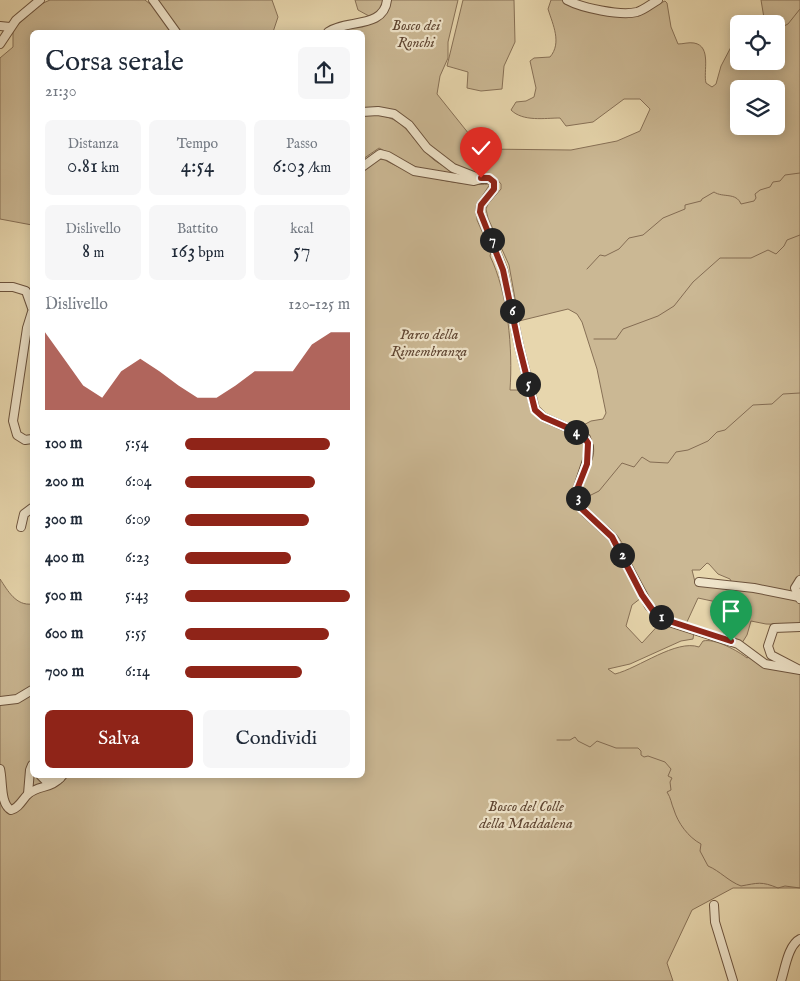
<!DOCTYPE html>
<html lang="it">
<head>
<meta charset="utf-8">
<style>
	body { margin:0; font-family:"IM FELL English",serif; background:#f6f6f7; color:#1f2937; height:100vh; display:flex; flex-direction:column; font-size:19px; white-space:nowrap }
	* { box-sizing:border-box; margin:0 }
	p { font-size:16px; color:#747a83 }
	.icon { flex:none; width:28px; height:28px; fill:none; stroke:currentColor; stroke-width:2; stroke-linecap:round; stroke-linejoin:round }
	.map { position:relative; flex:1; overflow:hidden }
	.sheet { position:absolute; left:30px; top:30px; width:335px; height:748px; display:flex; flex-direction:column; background:#fff; border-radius:8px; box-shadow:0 2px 12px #0003 }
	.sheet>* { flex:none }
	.buttons { position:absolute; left:730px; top:15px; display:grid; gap:10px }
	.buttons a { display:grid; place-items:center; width:55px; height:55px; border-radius:8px; background:#fff; box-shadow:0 2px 12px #0003; font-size:25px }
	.pin { position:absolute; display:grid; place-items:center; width:42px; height:42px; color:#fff; margin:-51px -21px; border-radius:50% 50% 50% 0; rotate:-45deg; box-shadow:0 0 5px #0007 }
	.pin .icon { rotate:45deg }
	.km { position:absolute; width:25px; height:25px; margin:-12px; border-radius:50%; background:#222; color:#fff; font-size:14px; line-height:25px; text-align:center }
	.round { display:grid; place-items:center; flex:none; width:52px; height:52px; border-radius:8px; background:#f6f6f7 }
	.overview { display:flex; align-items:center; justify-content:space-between; height:85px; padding:0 15px }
	h1 { font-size:28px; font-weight:600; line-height:38px }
	.stats { display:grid; grid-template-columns:repeat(3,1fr); gap:8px; height:85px; padding:5px 15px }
	.stats div { display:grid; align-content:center; border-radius:8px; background:#f6f6f7; text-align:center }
	.stats b { font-size:21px; font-weight:600 }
	.stats small { font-size:14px; font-weight:400 }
	.stats p { font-size:14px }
	.chart { height:140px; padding:10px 15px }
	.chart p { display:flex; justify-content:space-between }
	.chart svg { width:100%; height:90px; margin-top:5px; fill:#8f2418; opacity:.7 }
	.cta { display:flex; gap:10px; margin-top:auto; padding:10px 15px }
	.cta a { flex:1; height:58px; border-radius:8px; background:#8f2418; color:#fff; font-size:20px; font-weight:600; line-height:58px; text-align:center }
	.cta a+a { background:#f6f6f7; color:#1f2937 }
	ul { padding:0 15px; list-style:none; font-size:16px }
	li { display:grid; grid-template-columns:80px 60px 1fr; align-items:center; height:38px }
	li i { height:12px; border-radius:6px; background:#8f2418 }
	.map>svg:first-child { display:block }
</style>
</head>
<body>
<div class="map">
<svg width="800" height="981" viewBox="0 0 800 981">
	<rect width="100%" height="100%" fill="#e7d6ad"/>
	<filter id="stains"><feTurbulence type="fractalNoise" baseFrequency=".004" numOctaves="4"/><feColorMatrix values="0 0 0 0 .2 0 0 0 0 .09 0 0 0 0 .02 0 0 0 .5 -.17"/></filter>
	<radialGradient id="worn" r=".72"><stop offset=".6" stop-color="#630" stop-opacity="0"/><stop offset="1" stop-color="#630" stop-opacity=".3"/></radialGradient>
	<!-- green -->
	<g fill="#cbb894" stroke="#877056" fill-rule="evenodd">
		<polygon points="50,0 145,0 155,8 171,32 32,32 32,225 0,219 0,58 13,47 13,29 41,4"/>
		<polygon points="158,0 272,0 278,17 273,32 179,32"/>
		<path d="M355 0H458L448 42V58L440 76 437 94 481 149 571 150 617 141 640 131 650 109 640 99H624L593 122 566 126 560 118C545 118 523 122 511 110L516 102 526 101 534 97 536 88 530 61 534 58 550 57C562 43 553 25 548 9L551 0H575L610 14 650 8 665 1 667 3 671 27 678 44C683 44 689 42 694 43 712 46 703 72 706 83L712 87 716 84 721 66 731 47 739 46V61H776V24H765L761 0H800V577L795 594 732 583 730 579 718 574 709 564 707 563 700 570H692L695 582 699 584 787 596 800 601V625L766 624 751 621 747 635 742 643 723 636 724 630 730 629 734 624 731 620 724 617 726 604 698 598 686 624C679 621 671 619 665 615 639 600 634 561 619 538 609 523 584 515 581 496 578 472 613 450 578 428L591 421 603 419 606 413 597 369 582 322 577 314 568 309 519 321 509 265 488 218 486 209 488 204 501 189V184L496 178 458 167 430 149 413 125 397 111 378 107 363 109 362 32H333L378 21 358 10ZM739 89H776V126H739Z"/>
		<polygon points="463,0 514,0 515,42 504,66 502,89 481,91 467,88 468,72 447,66"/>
		<path d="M363 114C408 114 405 135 434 160 445 168 458 172 470 177L418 168 379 148 363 159Z"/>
		<path d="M379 159 385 160C410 175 462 187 490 184L477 204V220L491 252 490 256C508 293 513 349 510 390H527L534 411C549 420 583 433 586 451 582 465 570 488 575 503 579 517 596 523 605 533 620 548 631 578 641 598L632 605 626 626 642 643 662 621 694 632 693 639 681 641 630 664 608 669 615 674C639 668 676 639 699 647L703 641C715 638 738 651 747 658L750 656 800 673V888H733L692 910 667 963 673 981H0V579C8 591 16 606 32 604V775H362L363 170Z"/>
	</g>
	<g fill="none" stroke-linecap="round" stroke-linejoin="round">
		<!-- stream -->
		<g stroke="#846c53" stroke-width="1">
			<polyline points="776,30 788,24 800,9"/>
			<path d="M587 269 600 255 605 256 619 249 629 238 643 235 663 218 685 209V205L701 201 702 199 714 192C723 198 736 192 741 204L754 201 756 198 755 194 760 190 770 187 773 182 780 181 785 175 800 173"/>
			<polyline points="594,339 616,339 623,329 658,316 674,306 693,282 720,258 751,258 768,250 776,254 784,246 787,240 800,235"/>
			<polyline points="589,496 599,491 622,463 634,467 642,457 650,462 668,463 676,452 688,450 708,441 717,432 725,430 753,405 772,404 783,394 800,393"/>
			<path d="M557 740H570L575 737 578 741 590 747 597 741 616 748H638L641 751V755L644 757 648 756 665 762 671 769 668 776 672 778 670 782 671 790 667 792C671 798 671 803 674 810 678 823 688 837 701 844L700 851 708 866C720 871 728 881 741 886 758 883 761 881 778 888L785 886 800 888"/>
		</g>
		<defs>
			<g id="minor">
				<polyline points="153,0 176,32"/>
				<path d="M567 0C582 8 620 16 637 12 644 10 651 4 658 0"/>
				<polyline points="0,26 10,27"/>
				<path d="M328 32C346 19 384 29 387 0"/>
				<polyline points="0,44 16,20 40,0"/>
				<polyline points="362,112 378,111 394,114 409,125 427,148 453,168 481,179 489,179 494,182 494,189 481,205 480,212 503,269 519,346 535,409 543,417 577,432 586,438 589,447 588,457 578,487 579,504 585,512 612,537 649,606 666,621 738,644 765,664 800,670"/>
				<polyline points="362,167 380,154 388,156 414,171 474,181 481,179"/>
				<polyline points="0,287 13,287 26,291 32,308"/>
				<polyline points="32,312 27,328 13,421 17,435 25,440 32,439"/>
				<polyline points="21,527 24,514 32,508"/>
				<polyline points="800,580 795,588 800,599"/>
				<polyline points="699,582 754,588 799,597"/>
				<polyline points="798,669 771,655 768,646 774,628 800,627"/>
				<polyline points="0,701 17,699 32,690"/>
				<path d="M0 769C3 781 0 804 11 810 19 808 22 800 28 794 40 784 51 790 63 775"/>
				<polyline points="40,775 46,781 60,778"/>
				<polyline points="28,794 30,770 32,765"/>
				<polyline points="714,905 715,922 733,981"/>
				<path d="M781 981C785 969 788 945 800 939"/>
			</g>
		</defs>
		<!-- minor casing -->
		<use href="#minor" stroke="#6c533d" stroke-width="10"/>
		<!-- minor -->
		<use href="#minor" stroke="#efe4ca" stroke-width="8"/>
	</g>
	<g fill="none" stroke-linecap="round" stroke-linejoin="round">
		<defs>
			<polyline id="route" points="481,178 489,178 494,182 494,189 481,205 480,212 503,270 519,346 535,410 543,417 582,434 588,443 587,464 578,487 578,499 581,508 612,537 642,595 654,612 666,620 731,641"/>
		</defs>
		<!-- route casing -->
		<use href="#route" stroke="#fff" stroke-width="10"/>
		<!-- route -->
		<use href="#route" stroke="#8f2418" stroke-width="6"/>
	</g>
	<g text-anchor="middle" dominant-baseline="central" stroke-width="4.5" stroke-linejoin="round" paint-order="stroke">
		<!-- park labels -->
		<g font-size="15" font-style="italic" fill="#5e4431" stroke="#efe4ca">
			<text x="416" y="25">Bosco dei<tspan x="416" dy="17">Ronchi</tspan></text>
			<text x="429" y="334">Parco della<tspan x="429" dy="17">Rimembranza</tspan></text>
			<text x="526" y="806">Bosco del Colle<tspan x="526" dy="17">della Maddalena</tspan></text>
		</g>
	</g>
	<rect width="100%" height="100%" filter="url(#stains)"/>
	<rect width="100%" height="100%" fill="url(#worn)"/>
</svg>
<div class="buttons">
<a><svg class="icon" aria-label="locate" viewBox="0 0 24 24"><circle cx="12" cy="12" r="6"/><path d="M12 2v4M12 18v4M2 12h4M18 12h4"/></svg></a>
<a><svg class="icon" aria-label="layers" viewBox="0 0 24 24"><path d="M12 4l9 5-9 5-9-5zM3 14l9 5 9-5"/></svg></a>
</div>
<div class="pin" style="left:731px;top:641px;background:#1e9e55"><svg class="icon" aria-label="arrive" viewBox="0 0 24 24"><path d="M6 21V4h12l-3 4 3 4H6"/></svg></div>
<div class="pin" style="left:481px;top:178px;background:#d93025"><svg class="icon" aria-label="check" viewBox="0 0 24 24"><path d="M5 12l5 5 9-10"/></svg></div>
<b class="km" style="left:661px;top:617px">1</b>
<b class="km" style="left:622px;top:555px">2</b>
<b class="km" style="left:578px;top:498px">3</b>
<b class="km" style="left:576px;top:432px">4</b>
<b class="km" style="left:528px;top:384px">5</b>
<b class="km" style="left:512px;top:311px">6</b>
<b class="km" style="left:492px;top:240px">7</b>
<section class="sheet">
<div class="overview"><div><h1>Corsa serale</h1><p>21:30</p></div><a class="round"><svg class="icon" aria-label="share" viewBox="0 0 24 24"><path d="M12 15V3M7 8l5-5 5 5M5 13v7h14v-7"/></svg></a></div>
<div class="stats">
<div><p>Distanza</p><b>0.81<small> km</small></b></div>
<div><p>Tempo</p><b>4:54</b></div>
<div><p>Passo</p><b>6:03<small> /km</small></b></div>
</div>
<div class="stats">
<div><p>Dislivello</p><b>8<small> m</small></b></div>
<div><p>Battito</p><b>163<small> bpm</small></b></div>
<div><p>kcal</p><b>57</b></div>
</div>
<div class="chart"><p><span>Dislivello</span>120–125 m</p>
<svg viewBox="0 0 160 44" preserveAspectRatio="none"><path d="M0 44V6L10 19L20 32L30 38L40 25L50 19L60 25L70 32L80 38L90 38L100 32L110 25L120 25L130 25L140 12L150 6L160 6V44z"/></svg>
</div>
<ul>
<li><b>100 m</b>5:54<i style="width:88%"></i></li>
<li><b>200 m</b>6:04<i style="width:79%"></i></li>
<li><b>300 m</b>6:09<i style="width:75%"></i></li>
<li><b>400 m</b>6:23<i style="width:64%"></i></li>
<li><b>500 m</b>5:43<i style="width:100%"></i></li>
<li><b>600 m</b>5:55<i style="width:87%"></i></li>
<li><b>700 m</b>6:14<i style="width:71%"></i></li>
</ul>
<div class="cta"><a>Salva</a><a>Condividi</a></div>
</section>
</div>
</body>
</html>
